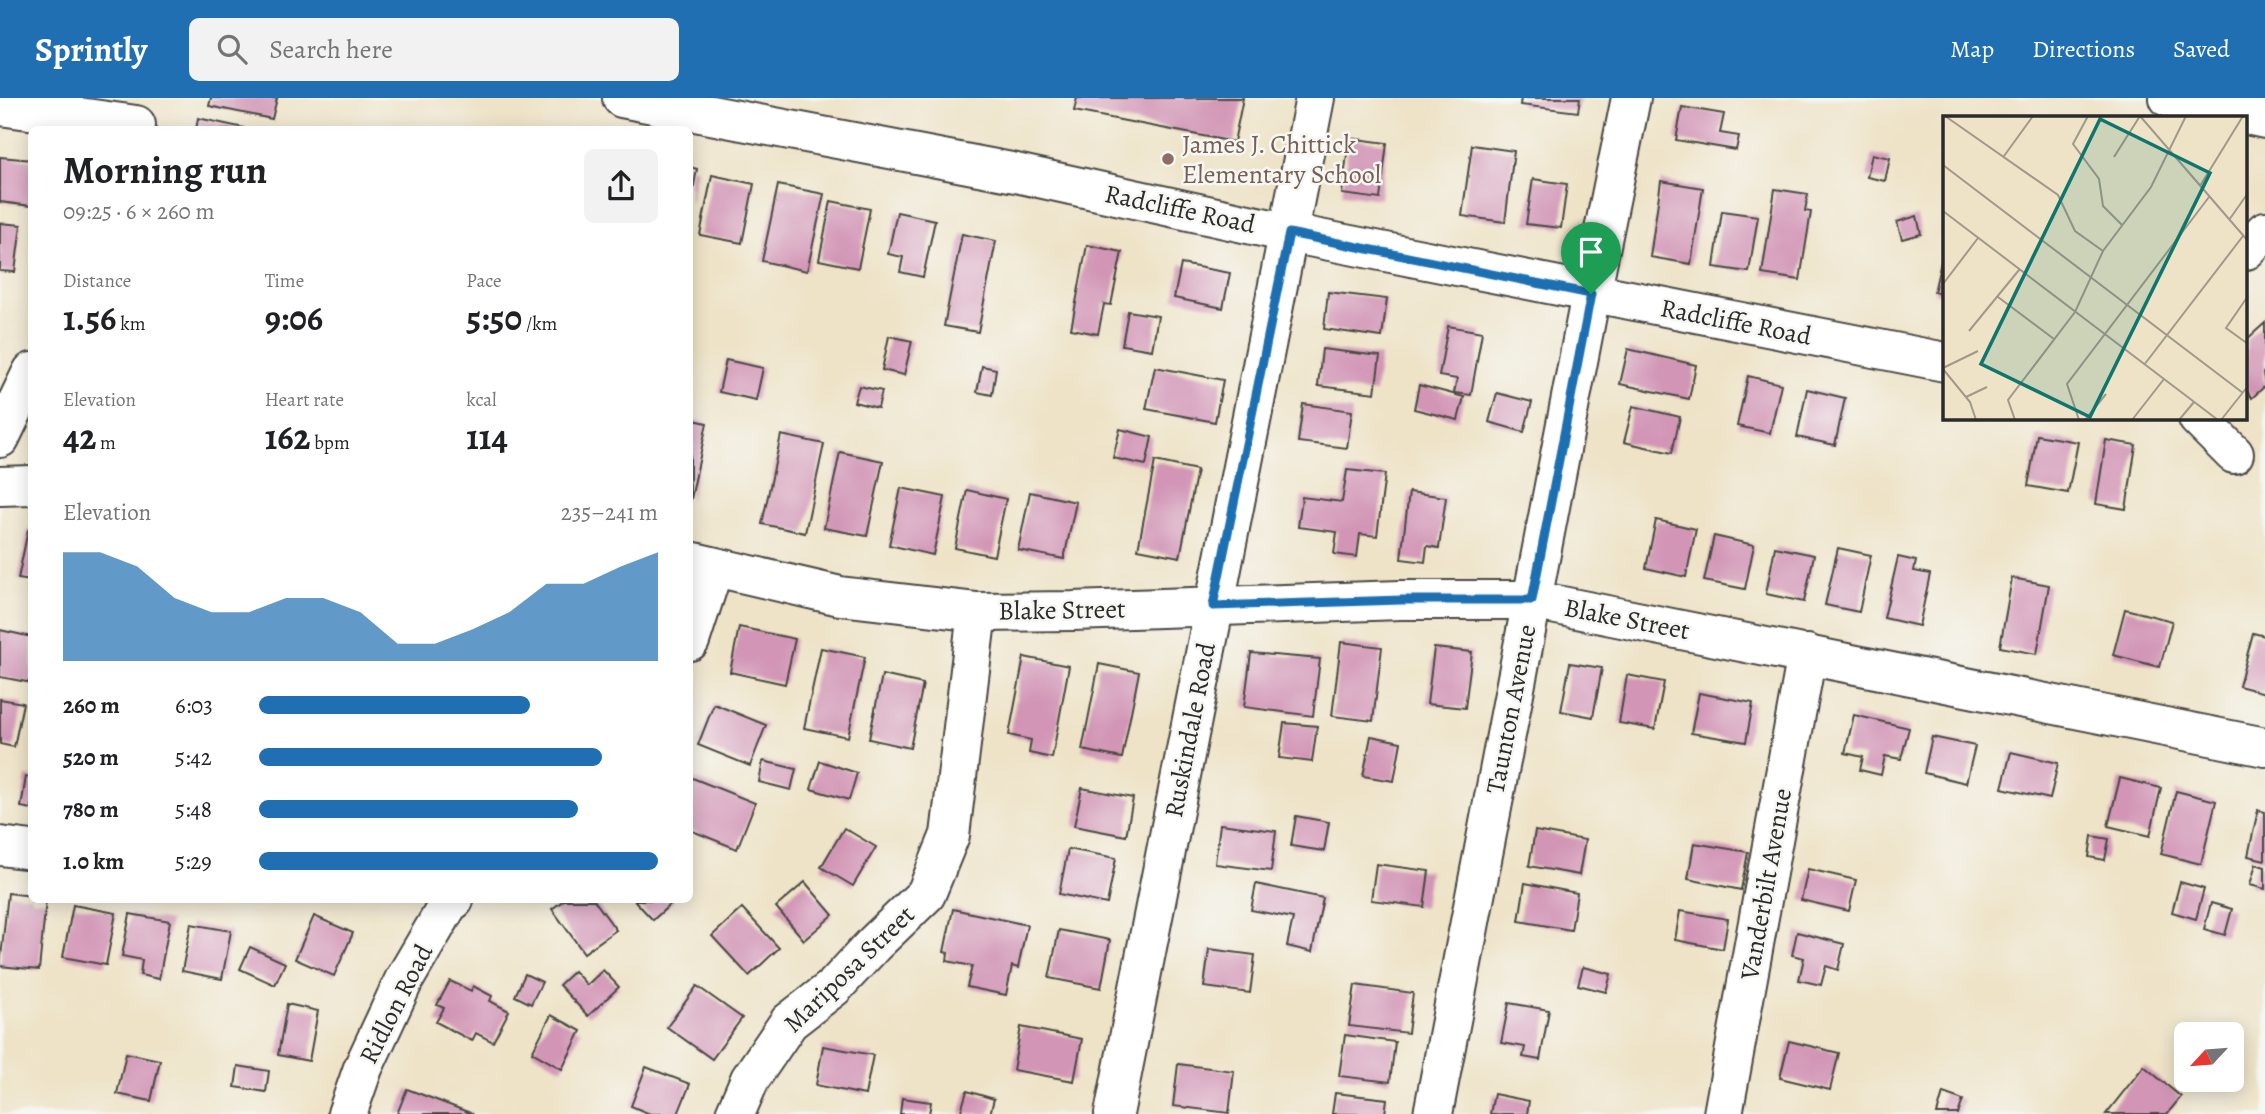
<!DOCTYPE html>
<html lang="en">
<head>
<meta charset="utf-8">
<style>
	body { margin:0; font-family:Alegreya,serif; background:#f2f2f2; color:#202124; height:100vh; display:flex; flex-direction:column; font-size:26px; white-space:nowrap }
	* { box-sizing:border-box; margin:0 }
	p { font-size:23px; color:#757577 }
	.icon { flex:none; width:38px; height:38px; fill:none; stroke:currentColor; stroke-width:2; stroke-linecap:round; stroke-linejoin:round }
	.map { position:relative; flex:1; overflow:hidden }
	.sheet { position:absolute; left:28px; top:28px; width:665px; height:777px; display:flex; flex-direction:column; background:#fff; border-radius:10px; box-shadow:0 4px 18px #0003 }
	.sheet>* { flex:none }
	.needle { width:46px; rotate:244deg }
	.controls { position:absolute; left:2174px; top:924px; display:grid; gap:14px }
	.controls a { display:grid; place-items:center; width:70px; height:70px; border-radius:10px; background:#fff; box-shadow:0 4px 18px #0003; font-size:35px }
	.pin { position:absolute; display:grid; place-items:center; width:60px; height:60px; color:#fff; margin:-72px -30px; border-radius:50% 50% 50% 0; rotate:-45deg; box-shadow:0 0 7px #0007 }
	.pin .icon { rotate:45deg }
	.round { display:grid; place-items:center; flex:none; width:74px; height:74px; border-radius:10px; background:#f2f2f2 }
	.headline { display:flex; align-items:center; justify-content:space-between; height:119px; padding:0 35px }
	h1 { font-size:38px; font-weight:600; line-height:52px }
	.figures { display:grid; grid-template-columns:repeat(3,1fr); gap:10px; height:119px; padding:7px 35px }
	.figures div { display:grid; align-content:center }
	.figures b { font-size:35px; font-weight:600 }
	.figures small { font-size:19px; font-weight:400 }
	.figures p { font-size:19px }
	.chart { height:196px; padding:14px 35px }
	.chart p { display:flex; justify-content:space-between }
	.chart svg { width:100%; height:126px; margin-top:7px; fill:#1f6fb2; opacity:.7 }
	ul { padding:0 35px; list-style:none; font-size:23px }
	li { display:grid; grid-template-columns:112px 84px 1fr; align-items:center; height:52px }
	li i { height:18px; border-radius:9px; background:#1f6fb2 }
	header { display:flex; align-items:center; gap:42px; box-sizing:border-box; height:98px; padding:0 35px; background:#1f6fb2; color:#fff }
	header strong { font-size:33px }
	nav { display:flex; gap:38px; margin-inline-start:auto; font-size:24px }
	.search { width:490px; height:63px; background:#f2f2f2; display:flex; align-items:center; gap:18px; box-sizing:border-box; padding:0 24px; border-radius:10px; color:#757577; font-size:26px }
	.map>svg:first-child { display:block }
</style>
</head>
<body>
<header>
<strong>Sprintly</strong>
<div class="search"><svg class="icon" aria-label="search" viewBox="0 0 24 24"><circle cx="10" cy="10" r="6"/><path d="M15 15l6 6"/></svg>Search here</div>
<nav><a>Map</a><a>Directions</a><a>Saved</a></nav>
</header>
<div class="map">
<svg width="2265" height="1016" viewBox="0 0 2265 1016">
	<rect width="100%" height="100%" fill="#f6f6f2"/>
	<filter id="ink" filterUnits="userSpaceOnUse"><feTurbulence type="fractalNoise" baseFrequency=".0143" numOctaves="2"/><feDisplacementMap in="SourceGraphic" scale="14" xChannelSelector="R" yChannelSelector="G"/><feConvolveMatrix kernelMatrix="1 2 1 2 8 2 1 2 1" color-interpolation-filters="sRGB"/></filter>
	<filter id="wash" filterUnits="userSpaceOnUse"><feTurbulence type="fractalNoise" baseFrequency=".00686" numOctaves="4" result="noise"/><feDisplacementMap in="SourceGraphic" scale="28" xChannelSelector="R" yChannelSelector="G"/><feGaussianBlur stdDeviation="1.57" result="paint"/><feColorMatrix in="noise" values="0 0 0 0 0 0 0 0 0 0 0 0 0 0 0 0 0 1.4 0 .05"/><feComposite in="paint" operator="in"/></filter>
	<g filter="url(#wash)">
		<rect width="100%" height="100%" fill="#eee3c7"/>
		<g id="blocks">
			<!-- building -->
			<g fill="#d295b6">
				<polygon points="211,0 277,0 272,21 209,8"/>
				<polygon points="1077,0 1243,0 1234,44 1074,13"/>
				<polygon points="1521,0 1580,0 1578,14 1520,7"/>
				<polygon points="1682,9 1724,16 1720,35 1739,38 1736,52 1676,42"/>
				<polygon points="198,20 244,30 244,32 196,32"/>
				<polygon points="1349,40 1387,45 1380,101 1342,96"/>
				<polygon points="1472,47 1514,53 1505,124 1462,118"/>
				<polygon points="1872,56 1890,60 1885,83 1867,79"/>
				<polygon points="0,59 32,62 32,108 0,104"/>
				<polygon points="690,69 697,71 691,103 690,103"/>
				<polygon points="712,77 754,86 742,145 700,137"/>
				<polygon points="1533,81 1567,86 1561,130 1526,126"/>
				<polygon points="1661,83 1703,90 1691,166 1650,159"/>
				<polygon points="778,87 824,96 807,173 762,163"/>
				<polygon points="1775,91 1808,96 1805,113 1811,114 1800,182 1762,176"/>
				<polygon points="831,103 870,111 858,170 819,162"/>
				<polygon points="1722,113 1758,118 1749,174 1714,169"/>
				<polygon points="897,114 935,122 923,179 900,174 903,159 888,156"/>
				<polygon points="1917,118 1921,136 1902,141 1897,124"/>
				<polygon points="0,125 21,127 15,174 0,173"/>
				<polygon points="962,136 996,143 978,234 944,228"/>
				<polygon points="1087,147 1122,154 1111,207 1104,206 1098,236 1071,231"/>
				<polygon points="1944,151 1945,151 1945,197 1934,194"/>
				<polygon points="1181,166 1230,175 1223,210 1174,200"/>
				<polygon points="1328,194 1387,201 1382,239 1324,231"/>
				<polygon points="1128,213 1158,218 1152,252 1122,247"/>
				<polygon points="2265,225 2265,273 2263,275 2265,288 2252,300 2246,292 2246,242"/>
				<polygon points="1448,228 1482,234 1471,297 1454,295 1457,281 1439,278"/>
				<polygon points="889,238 912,243 904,277 882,272"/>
				<polygon points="1322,251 1380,258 1375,295 1318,288"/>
				<polygon points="1628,251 1696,267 1689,301 1620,286"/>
				<polygon points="726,262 763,270 756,302 719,294"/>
				<polygon points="982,268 996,271 992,297 977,294"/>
				<polygon points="1155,269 1223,282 1215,324 1146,311"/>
				<polygon points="1748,278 1781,286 1770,335 1737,328"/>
				<polygon points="1419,287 1464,299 1458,322 1414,311"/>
				<polygon points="859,288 882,293 878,310 854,304"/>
				<polygon points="1807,291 1845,300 1835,347 1797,339"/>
				<polygon points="1497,295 1532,304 1524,334 1489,324"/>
				<polygon points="1303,306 1352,313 1347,350 1298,344"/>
				<polygon points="1633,308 1680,319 1672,355 1624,344"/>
				<polygon points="690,321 707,325 691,401 690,401"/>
				<polygon points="1120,331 1152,339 1146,367 1113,360"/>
				<polygon points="781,337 824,346 805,435 762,426"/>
				<polygon points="2037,337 2078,344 2068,395 2028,388"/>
				<polygon points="2106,342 2136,347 2126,411 2096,406"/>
				<polygon points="840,354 883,363 867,438 824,430"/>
				<polygon points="1155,363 1197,372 1180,459 1138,451"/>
				<polygon points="1347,372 1385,376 1377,438 1360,436 1357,459 1334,456 1337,434 1298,429 1302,399 1342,404"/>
				<polygon points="901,390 945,399 933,457 889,447"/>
				<polygon points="967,392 1006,401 994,458 955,450"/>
				<polygon points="1030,394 1076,404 1064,461 1018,452"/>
				<polygon points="1409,394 1446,399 1439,450 1427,448 1425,464 1401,461"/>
				<polygon points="1656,422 1696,431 1686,479 1646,470"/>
				<polygon points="28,432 32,433 32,483 18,481"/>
				<polygon points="1714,438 1754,447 1745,491 1704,483"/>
				<polygon points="1775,449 1814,457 1804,504 1766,496"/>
				<polygon points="1838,450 1871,457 1859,514 1825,507"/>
				<polygon points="1898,459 1916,463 1914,473 1930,476 1919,528 1884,520"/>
				<polygon points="2012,480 2049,487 2037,556 2000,549"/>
				<polygon points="2125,511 2172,523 2160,569 2113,557"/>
				<polygon points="739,529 795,541 785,586 730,574"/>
				<polygon points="0,532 32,539 32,585 0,579"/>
				<polygon points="2253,535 2265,538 2265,595 2239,588"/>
				<polygon points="1341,544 1382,549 1373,623 1332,618"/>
				<polygon points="821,550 865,559 848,639 804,630"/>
				<polygon points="1434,550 1472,554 1465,610 1427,606"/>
				<polygon points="1251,555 1320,561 1313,618 1244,609"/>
				<polygon points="1024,559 1069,568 1052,660 1029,655 1031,642 1009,637"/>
				<polygon points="1570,565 1602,570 1593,619 1561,613"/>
				<polygon points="1099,566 1139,574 1122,660 1082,652"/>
				<polygon points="882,577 923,586 910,650 869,641"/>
				<polygon points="1627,577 1664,584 1655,631 1619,625"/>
				<polygon points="1699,595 1753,605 1746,644 1691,635"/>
				<polygon points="0,601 23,605 14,649 0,646"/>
				<polygon points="714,606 766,627 750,668 698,647"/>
				<polygon points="1854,617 1909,630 1901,661 1885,658 1881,677 1860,672 1863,659 1845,655"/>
				<polygon points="1284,625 1317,628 1312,664 1279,660"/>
				<polygon points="1371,638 1401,644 1394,683 1363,678"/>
				<polygon points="1932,639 1975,648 1966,685 1924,675"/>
				<polygon points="2011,654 2058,665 2050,701 2002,690"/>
				<polygon points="763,663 796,671 791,692 759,684"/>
				<polygon points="820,663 857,675 849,702 811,691"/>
				<polygon points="26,679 32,679 32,711 21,709"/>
				<polygon points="690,679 755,705 737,751 690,732"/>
				<polygon points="2120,680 2161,690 2150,738 2108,728"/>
				<polygon points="1082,690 1133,700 1126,738 1074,728"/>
				<polygon points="2176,693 2216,703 2201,766 2161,756"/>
				<polygon points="2258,712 2265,714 2265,762 2248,758"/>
				<polygon points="1296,718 1329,724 1324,753 1291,748"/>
				<polygon points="1220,726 1276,733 1271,773 1215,766"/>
				<polygon points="844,730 876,749 853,788 821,769"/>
				<polygon points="1535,733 1585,742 1579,777 1529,768"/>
				<polygon points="2092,738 2109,741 2105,762 2089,759"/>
				<polygon points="1694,745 1748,754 1741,792 1688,781"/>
				<polygon points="1068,751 1116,760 1107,806 1059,796"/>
				<polygon points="1376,766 1429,773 1424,809 1371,802"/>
				<polygon points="2256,766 2265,769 2265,791 2250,787"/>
				<polygon points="1808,771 1856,782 1849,813 1801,802"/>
				<polygon points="805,784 833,817 804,842 776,809"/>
				<polygon points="2180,784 2204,791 2196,821 2172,814"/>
				<polygon points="1525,785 1577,795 1571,832 1519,823"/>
				<polygon points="1256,786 1323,800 1312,854 1287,848 1293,820 1251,812"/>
				<polygon points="8,795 32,798 32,802 46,802 39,872 0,868"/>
				<polygon points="564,802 594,802 616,832 584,855 552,811"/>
				<polygon points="634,802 675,802 653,822"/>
				<polygon points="2211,805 2232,811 2225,837 2204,831"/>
				<polygon points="73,807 116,815 106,867 63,859"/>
				<polygon points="742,810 779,850 749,878 712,838"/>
				<polygon points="953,811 1027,827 1018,870 1012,868 1006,897 967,889 972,868 947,863 948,855 944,854"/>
				<polygon points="1680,813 1728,821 1723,851 1675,842"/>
				<polygon points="130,816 170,823 159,881 140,877 142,862 122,858"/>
				<polygon points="314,818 353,835 334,878 295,861"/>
				<polygon points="191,826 231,833 222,881 182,873"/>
				<polygon points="1059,832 1110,842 1101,890 1049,880"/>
				<polygon points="1797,834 1844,846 1838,872 1826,868 1821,887 1799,882 1804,860 1792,857"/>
				<polygon points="250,849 285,865 275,887 240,871"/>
				<polygon points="1209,851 1255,857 1250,895 1204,889"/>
				<polygon points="1583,869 1611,876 1606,894 1578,887"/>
				<polygon points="603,872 619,889 588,918 559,887 574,873 587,887"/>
				<polygon points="525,876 542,884 531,906 515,898"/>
				<polygon points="450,883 471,893 473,888 492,898 490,903 509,913 493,944 476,935 472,943 436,924 444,910 437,907"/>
				<polygon points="1355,887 1413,895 1408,935 1349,928"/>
				<polygon points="697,888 742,920 712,961 667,929"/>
				<polygon points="1509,905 1549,912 1540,962 1523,959 1525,949 1501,945"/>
				<polygon points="287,906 318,913 309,963 278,957"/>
				<polygon points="551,917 581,933 562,971 532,954"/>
				<polygon points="1021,929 1082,941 1074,983 1013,972"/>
				<polygon points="1345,937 1395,944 1390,984 1339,978"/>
				<polygon points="1789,943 1839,955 1830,992 1780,980"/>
				<polygon points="823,948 873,957 865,997 816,987"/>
				<polygon points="126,955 160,962 151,1003 117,996"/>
				<polygon points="1178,966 1234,973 1229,1015 1173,1008"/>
				<polygon points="238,968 269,973 266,994 235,989"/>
				<polygon points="2144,968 2181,999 2167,1016 2106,1016"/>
				<polygon points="646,969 690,986 678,1016 650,1016 631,1008"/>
				<polygon points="407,991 473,1016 397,1016"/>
				<polygon points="967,993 994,1001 990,1016 960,1016"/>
				<polygon points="1335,995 1387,1001 1385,1016 1332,1016"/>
				<polygon points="1943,995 1963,1002 1958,1016 1937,1016"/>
				<polygon points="1494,996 1529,1003 1527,1016 1490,1016"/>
				<polygon points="902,1000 931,1004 929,1016 900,1016"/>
			</g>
		</g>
	</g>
	<g filter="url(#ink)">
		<use href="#blocks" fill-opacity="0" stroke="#484742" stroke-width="2"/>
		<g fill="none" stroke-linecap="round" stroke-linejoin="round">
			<defs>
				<g id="minor">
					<polyline points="622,0 1016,75 1289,135 1945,264"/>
					<polyline points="2169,0 2265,21"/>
					<polyline points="0,8 136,27"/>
					<polyline points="2246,152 2265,133"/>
					<polyline points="2198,320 2234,356"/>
					<polyline points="0,340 32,274"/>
					<polyline points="0,388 32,387"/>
					<polyline points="690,463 840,498 977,514 1073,513 1401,502 1532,502 2265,649"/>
					<polyline points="690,543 714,469"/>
					<polyline points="0,748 32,752"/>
					<polyline points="347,1016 363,970 404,882 449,805 454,802"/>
					<polyline points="735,1016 750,981 789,924 834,889 875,845 926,796 950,737 977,514"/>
					<polyline points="1114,1016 1315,0"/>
					<polyline points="1433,1016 1591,196 1631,0"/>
					<polyline points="1723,1016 1807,556"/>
				</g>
			</defs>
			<!-- minor casing -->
			<use href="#minor" stroke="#484742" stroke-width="42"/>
			<!-- minor -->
			<use href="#minor" stroke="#fff" stroke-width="38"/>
		</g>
	</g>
	<g fill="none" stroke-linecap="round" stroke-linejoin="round" filter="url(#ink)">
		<defs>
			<polygon id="route" points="1289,135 1591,196 1532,502 1401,502 1213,508"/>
		</defs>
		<!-- route casing -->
		<use href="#route" stroke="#fff" stroke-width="14"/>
		<!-- route -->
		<use href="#route" stroke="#1f6fb2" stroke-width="9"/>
	</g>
	<!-- markers -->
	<circle fill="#8d6e63" stroke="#f6f6f2" stroke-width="2.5" cx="1168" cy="61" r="7"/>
	<g text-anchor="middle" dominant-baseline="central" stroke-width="5" stroke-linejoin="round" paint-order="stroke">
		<!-- education labels -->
		<g font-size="26" fill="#785e54" stroke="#f6f6f2" text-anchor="start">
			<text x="1182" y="46">James J. Chittick<tspan x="1182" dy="30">Elementary School</tspan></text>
		</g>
		<!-- street labels -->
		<g font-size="26" fill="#2b2b2b" stroke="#f6f6f2">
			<text transform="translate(1180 111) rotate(12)">Radcliffe Road</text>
			<text transform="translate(1736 224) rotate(11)">Radcliffe Road</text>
			<text transform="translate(1062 512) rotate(-1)">Blake Street</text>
			<text transform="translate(1627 521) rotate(11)">Blake Street</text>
			<text transform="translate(1511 611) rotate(-79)">Taunton Avenue</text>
			<text transform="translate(1190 632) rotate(-79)">Ruskindale Road</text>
			<text transform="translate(1766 786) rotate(-80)">Vanderbilt Avenue</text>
			<text transform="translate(849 871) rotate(-44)">Mariposa Street</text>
			<text transform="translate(396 906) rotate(-63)">Ridlon Road</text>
		</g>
	</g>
	<!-- overview -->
	<g transform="translate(1943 18)">
		<rect width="304" height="304" fill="#eee3c7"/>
		<path fill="none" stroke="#a09989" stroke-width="2" d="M2 0 115 79 132 115 160 135M145 0 130 28 156 63 160 90 179 109M61 40 90 0M171 41 197 0 305 125M0 49 300 277M257 70 300 0M0 95 275 304M286 104 305 77M0 168 35 122M305 180 283 212 305 228M55 181 111 223M26 215 76 154M201 249 300 120M0 252 35 235M0 253 27 286 33 304M23 281 44 271M72 304 65 284 132 196 160 135 208 71 243 0M136 304 124 268 266 81M142 304 163 278M189 304 221 263M236 304 251 286M278 304 305 270"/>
		<path fill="#0f766e" fill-opacity="0.15" stroke="#0f766e" stroke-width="3.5" d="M157 3 267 57 147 301 38 248Z"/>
		<rect width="304" height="304" fill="none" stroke="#2b2b2b" stroke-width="3.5"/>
	</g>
</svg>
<div class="controls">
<a><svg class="needle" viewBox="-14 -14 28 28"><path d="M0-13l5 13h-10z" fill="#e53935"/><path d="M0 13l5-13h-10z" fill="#757577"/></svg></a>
</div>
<div class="pin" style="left:1591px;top:196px;background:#1e9e55"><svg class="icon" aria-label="arrive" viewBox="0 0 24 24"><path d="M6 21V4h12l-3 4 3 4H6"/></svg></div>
<section class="sheet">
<div class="headline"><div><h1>Morning run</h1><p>09:25 · 6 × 260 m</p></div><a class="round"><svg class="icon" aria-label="share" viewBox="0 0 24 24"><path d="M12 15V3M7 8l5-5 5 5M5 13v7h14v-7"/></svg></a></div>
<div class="figures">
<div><p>Distance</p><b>1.56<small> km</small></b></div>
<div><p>Time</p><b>9:06</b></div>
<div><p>Pace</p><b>5:50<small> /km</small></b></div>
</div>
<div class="figures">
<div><p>Elevation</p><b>42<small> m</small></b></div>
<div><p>Heart rate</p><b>162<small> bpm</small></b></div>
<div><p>kcal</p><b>114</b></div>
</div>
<div class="chart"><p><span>Elevation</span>235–241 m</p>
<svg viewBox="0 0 160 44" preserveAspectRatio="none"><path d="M0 44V6L10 6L20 11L30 22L40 27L50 27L60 22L70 22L80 27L90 38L100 38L110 33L120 27L130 17L140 17L150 11L160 6V44z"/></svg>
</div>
<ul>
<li><b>260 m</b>6:03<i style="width:68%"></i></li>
<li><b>520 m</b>5:42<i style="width:86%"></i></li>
<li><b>780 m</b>5:48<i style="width:80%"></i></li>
<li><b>1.0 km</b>5:29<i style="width:100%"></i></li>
</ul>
</section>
</div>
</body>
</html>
